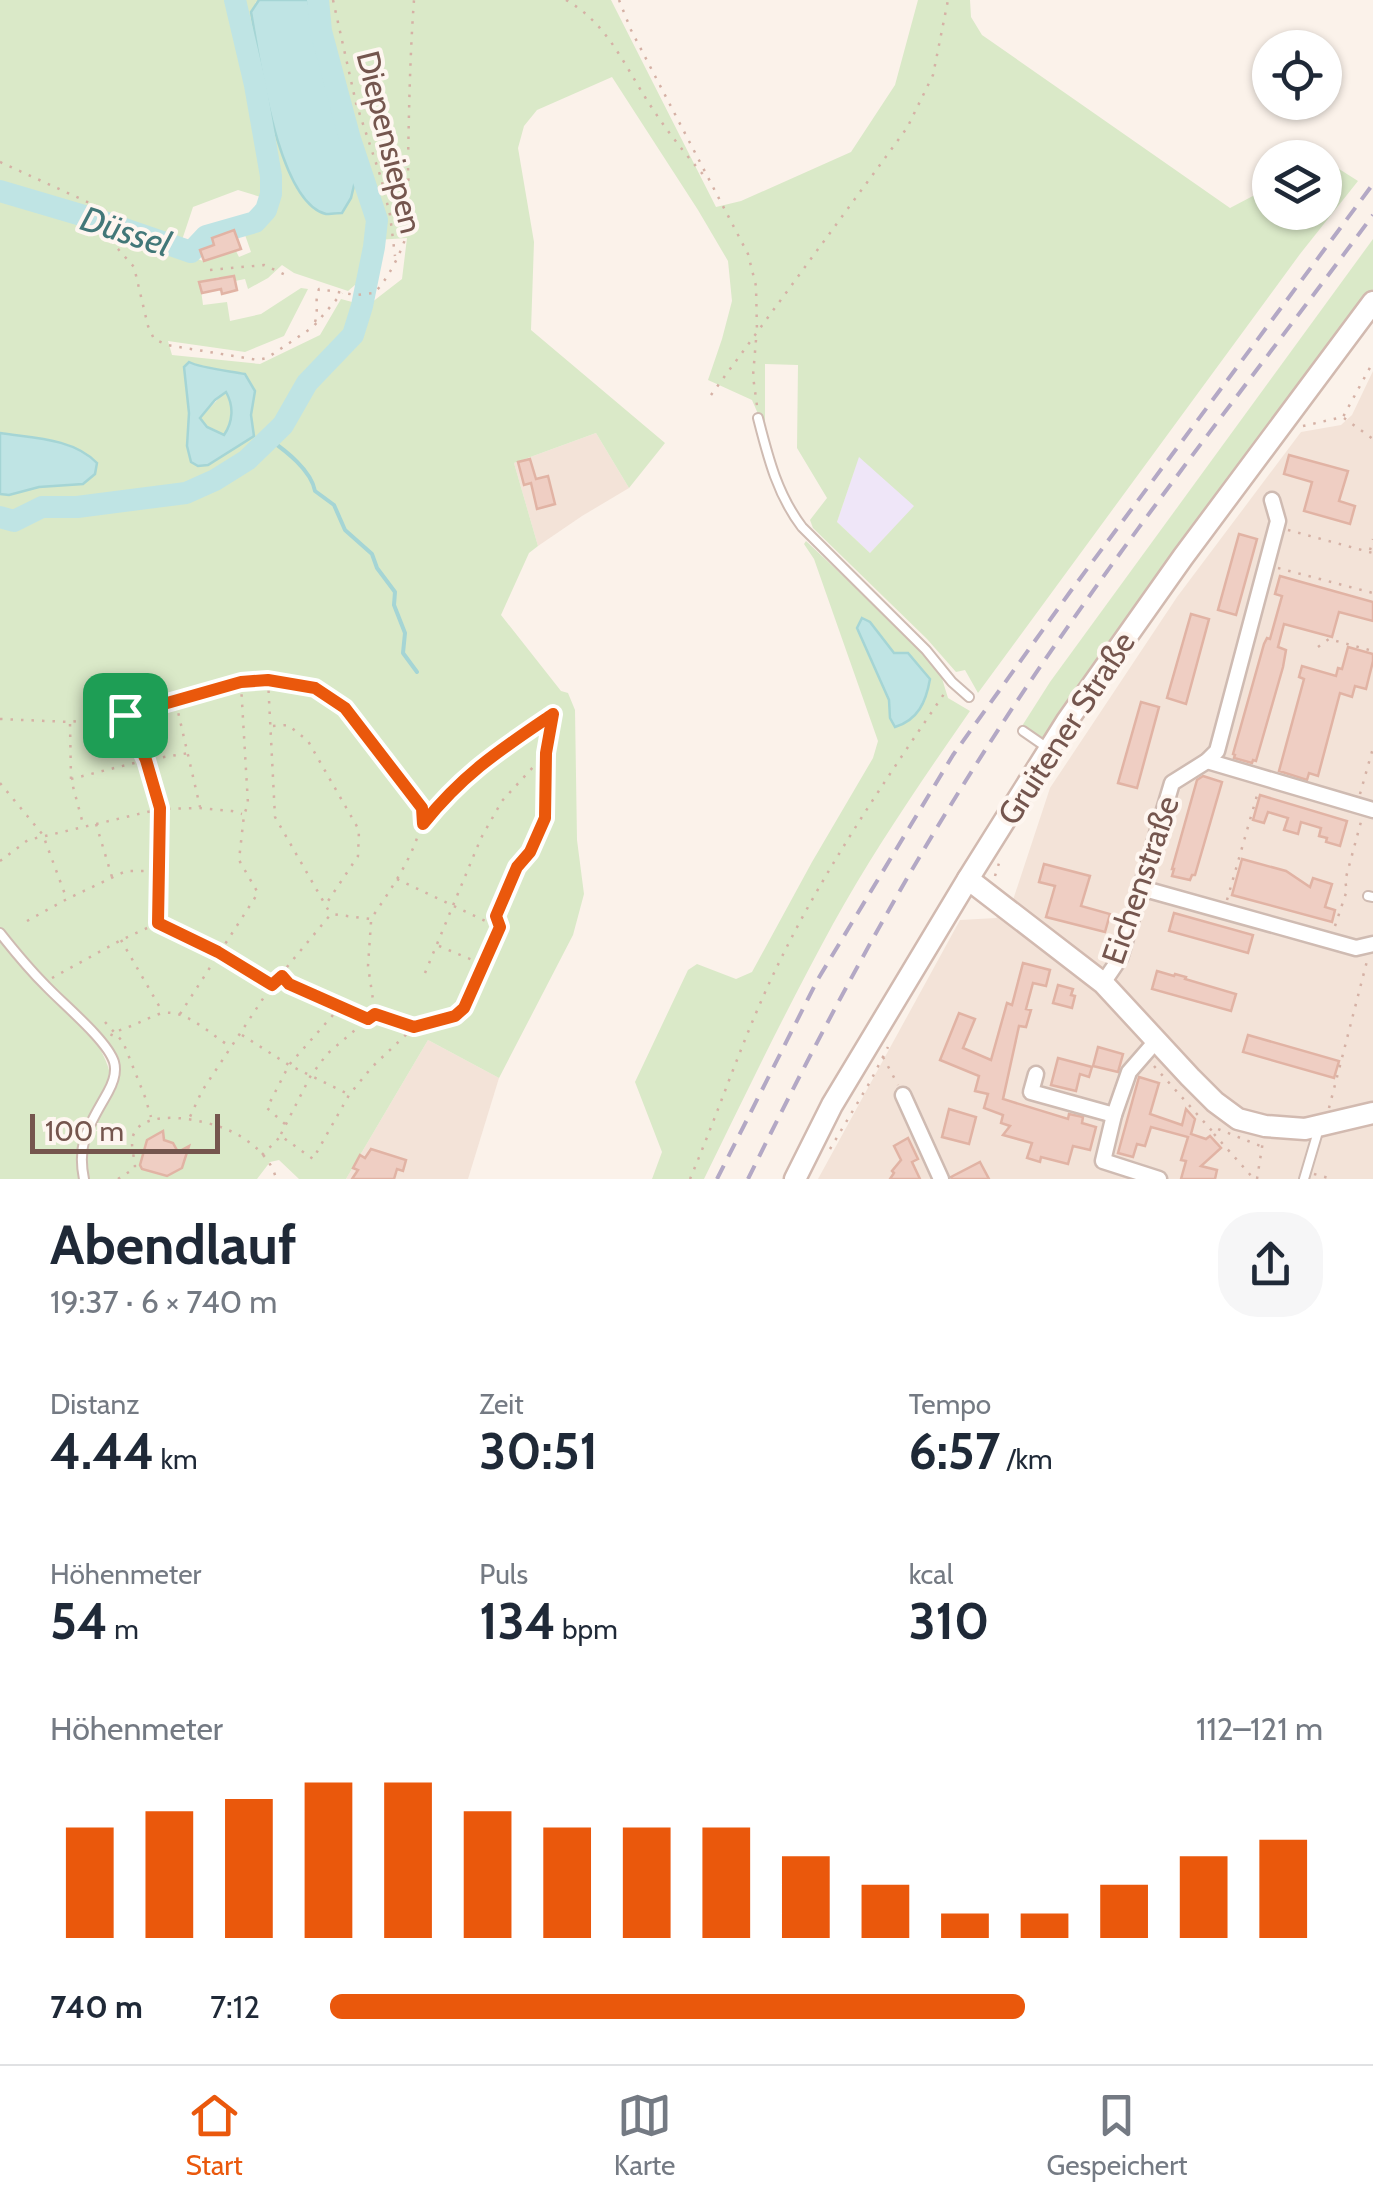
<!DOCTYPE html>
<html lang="de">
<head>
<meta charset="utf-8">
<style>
	body { margin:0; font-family:Cabin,sans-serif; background:#f6f6f7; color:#1f2937; height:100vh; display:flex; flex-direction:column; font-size:38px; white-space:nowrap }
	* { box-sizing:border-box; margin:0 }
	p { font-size:32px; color:#747a83 }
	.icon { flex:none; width:55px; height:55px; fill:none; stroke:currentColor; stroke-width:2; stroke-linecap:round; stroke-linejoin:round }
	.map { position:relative; height:1179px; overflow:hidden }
	.side { display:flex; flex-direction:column; background:#fff; flex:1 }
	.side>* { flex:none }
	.fabs { position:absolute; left:1252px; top:30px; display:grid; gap:20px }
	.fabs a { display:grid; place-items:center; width:90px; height:90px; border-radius:50%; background:#fff; box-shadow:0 2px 8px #0004; font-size:50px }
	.scale { position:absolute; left:30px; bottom:25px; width:190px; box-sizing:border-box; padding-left:10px; border:5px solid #75564e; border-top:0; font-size:28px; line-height:35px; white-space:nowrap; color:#75564e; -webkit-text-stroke:8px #fef6f0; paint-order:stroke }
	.pin { position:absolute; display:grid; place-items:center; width:85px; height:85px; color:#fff; margin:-42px; border-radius:20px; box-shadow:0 5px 15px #0006 }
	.round { display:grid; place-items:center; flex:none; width:105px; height:105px; border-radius:40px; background:#f6f6f7 }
	.head { display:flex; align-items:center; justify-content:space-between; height:170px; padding:0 50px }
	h1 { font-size:55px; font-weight:800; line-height:75px }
	.stats { display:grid; grid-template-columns:repeat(3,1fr); gap:15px; height:170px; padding:10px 50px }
	.stats div { display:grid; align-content:center }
	.stats b { font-size:50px; font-weight:800 }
	.stats small { font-size:28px; font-weight:400 }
	.stats p { font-size:28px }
	.chart { height:280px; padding:20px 50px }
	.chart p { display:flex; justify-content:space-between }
	.chart svg { width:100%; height:180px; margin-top:10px; stroke:#ea580c; stroke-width:6 }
	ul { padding:0 50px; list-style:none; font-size:32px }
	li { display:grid; grid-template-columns:160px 120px 1fr; align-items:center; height:75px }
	li i { height:25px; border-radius:12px; background:#ea580c }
	.tabs { display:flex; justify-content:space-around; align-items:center; height:140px; border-top:2px solid #e0e1e3; background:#fff; font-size:28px; color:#747a83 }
	.tabs a { display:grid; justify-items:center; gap:5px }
	.tabs .active { color:#ea580c }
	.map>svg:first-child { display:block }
</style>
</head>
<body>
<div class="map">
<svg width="1373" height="1179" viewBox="0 0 1373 1179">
	<rect width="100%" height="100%" fill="#fbf2ea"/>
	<!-- residential -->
	<g fill="#f3e3d8">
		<polygon points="1373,371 1373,1179 818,1179 960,920 996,918 1012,903 1050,788 1177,597 1301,432 1341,425 1352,415"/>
		<polygon points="596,433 629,488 582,516 538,546 514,463"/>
		<polygon points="428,1040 499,1078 468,1179 346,1179"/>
	</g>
	<!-- education -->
	<polygon fill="#efe6f8" points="859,456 915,506 870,553 837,522"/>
	<!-- green -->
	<g fill="#dae9c8" fill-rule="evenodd">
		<path d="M0 0H259L255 3 355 181 331 99 308 0H611L716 207 741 201 851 152 895 85 918 0H970L971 17 982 35 1230 208 1270 187V212H1325V160L1358 181 1300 254 978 693 965 670 956 672 927 639 813 528 810 520 827 498 797 448 798 365 765 364V430L752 400 708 380 722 339 732 301 728 261 698 210 612 77 537 110 524 126 518 148 534 242 531 330 665 443 629 488 596 433 514 463 538 546 529 553 501 615 561 691 568 693 575 710 577 840 584 894 573 935 499 1078 428 1040 346 1179H299L279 1160 270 1162 257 1179H88C84 1155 86 1133 100 1112 106 1103 113 1097 117 1086 119 1079 121 1070 118 1063 112 1042 88 1024 73 1009 48 983 23 957 0 928V494L9 495 39 487 83 484 69 445 0 433ZM238 190 274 201 266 217 244 232 251 252 239 257 236 251 203 261 178 252 193 207ZM407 238 402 279 367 306 341 299 320 335 260 364 172 355 168 341 245 352 284 336 308 289 301 288 261 314 230 321 227 302 203 305 200 282 219 277 220 280 235 281 245 279 248 289 268 278 282 265 294 273 348 291 355 285 369 288 377 240ZM189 362C199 367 231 371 244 374L255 391 251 415 191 461 187 446 189 413 184 368ZM859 457 914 506 870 553 837 522Z"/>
		<polygon points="1373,239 1373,289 1041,740 1022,726 1050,682"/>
		<path d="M226 391C233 406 232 422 224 435L207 427 200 418Z"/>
		<path d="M806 541 888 618 940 672 948 698 970 711C922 780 874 850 833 924 787 1008 746 1093 704 1179H652L662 1152 635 1082 688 970 697 964 736 979 752 972 812 862 873 758 878 741 814 559 804 544Z"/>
		<path d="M0 941 99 1047C104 1057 113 1072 109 1084 108 1090 99 1098 96 1104 78 1131 75 1148 80 1179H0Z"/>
	</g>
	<!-- water -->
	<g fill="#bfe4e4" stroke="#a5d5d5" stroke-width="2.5" fill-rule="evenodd">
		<path d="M259 0H308L331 99 355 181 351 198 342 213C339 213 329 214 326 214 277 202 259 55 251 12Z"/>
		<path d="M189 362C200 368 230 371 245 374L255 391 251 415 254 436 208 465 198 466 191 462 187 446 189 413 184 367ZM226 392C234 406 233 422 224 435L207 427 200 418 215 400Z"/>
		<path d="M0 433C32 438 73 438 97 463L95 474 83 484 39 487 9 495 0 494Z"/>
		<path d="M862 618 870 622 894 653H908L930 679C926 702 918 720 895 727L890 718 889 700 857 628Z"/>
	</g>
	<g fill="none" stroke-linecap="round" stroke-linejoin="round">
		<!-- stream -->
		<path stroke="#a5d5d5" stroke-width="4" d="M269 439C286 451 311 470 315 491L334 505 345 530 372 554 377 568 395 592 394 605 405 633 403 653 417 672"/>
		<!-- river -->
		<g stroke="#bfe4e4" stroke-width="22">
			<polyline points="0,191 98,220 191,252 206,236 255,222 266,210 271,194 271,176 255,85 235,0"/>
			<polyline points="0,517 14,521 42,507 77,507 186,493 215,480 247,460 283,425 307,383 353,335 362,306 374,247 377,220 350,139 321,31 318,0"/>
		</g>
	</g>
	<!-- building -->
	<g fill="#efcec3" stroke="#e1b3a4" stroke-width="2.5">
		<polygon points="234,230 241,249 204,261 200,250 214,245 212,238"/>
		<polygon points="234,276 237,290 222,294 221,289 202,293 199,282"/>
		<polygon points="1289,455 1348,471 1339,501 1355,506 1350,524 1304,511 1312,482 1284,474"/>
		<polygon points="530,459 536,479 548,476 555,504 537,509 531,483 524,485 518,462"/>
		<polygon points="1239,534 1257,539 1236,615 1218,610"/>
		<polygon points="1280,576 1373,602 1373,621 1339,612 1332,637 1284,624 1278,647 1286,650 1283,667 1256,761 1253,760 1252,763 1234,758 1235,755 1233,754 1264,644 1267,638 1270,639 1282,596 1275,594"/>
		<polygon points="1191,614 1209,619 1186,704 1167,698"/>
		<polygon points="1348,647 1373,654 1373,661 1366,689 1355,686 1352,697 1340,693 1318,776 1309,773 1307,780 1279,771 1304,679 1299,677 1302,666 1336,676 1338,668 1342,669"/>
		<polygon points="1141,702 1159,707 1137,788 1118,783"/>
		<polygon points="1203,776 1222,782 1195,875 1192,875 1190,880 1172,876 1174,869 1172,869 1197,780"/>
		<polygon points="1260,795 1347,821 1340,846 1326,842 1327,838 1319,836 1321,828 1301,822 1298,834 1284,830 1288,818 1268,812 1264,823 1253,820"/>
		<polygon points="1242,859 1286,871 1310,887 1313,878 1332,884 1325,907 1335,910 1332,922 1232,895"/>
		<polygon points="1044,864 1090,876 1081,906 1110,914 1105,932 1046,917 1055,886 1039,882"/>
		<polygon points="1174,913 1253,935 1248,953 1169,931"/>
		<polygon points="1023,963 1050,970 1046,986 1033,983 1026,1009 1031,1010 1026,1027 1019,1026 1003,1099 1068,1119 1069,1114 1083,1117 1082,1123 1096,1127 1090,1150 1073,1146 1068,1164 1041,1157 1040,1162 1027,1158 1032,1143 1003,1135 1010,1126 1001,1123 1003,1115 984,1108 988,1094 975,1091 979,1076 940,1060 959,1013 975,1019 963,1048 991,1060 1007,1003 1012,1005"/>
		<polygon points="1157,971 1174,976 1175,974 1186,977 1185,979 1236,994 1231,1011 1152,989"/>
		<polygon points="1058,985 1073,989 1071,995 1075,996 1072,1008 1053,1003"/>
		<polygon points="1248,1035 1339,1061 1334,1078 1243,1052"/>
		<polygon points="1098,1047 1123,1054 1118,1072 1093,1066"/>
		<polygon points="1058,1058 1092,1067 1089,1077 1080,1074 1076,1091 1051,1085"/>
		<polygon points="1139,1077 1159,1083 1150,1114 1182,1125 1186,1109 1195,1119 1191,1134 1206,1139 1210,1136 1221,1148 1201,1166 1217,1170 1215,1179 1181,1179 1186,1161 1181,1160 1188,1137 1151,1127 1145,1146 1137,1144 1133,1157 1118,1153"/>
		<polygon points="949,1109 976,1117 969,1144 942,1137"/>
		<polygon points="163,1131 164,1140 173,1143 178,1152 189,1146 182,1168 167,1176 142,1169 140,1165 147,1140"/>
		<polygon points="908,1138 918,1159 912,1162 920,1179 890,1179 894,1173 892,1171 901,1160 894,1146"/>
		<polygon points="371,1149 406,1160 403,1171 397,1169 394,1179 352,1179 358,1170 353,1168 360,1155 365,1158"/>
		<polygon points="980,1162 989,1179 952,1179 951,1177"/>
	</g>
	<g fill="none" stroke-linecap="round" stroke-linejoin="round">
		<defs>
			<g id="lane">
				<path d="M758 418C768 457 777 494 802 527L926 650 952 682 969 697"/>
				<polyline points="1023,731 1049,749"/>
				<polyline points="1368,896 1373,897"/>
				<path d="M0 933C15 952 30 970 46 986 63 1004 107 1040 114 1062 117 1072 113 1083 108 1092 91 1123 76 1141 84 1179"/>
				<polyline points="1304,1179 1317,1135 1316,1130"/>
			</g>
			<g id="street">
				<polyline points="1207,761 1373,810"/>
				<polyline points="1141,888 1356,948 1373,944"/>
				<polyline points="1103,983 1120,958 1172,783 1207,761 1217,751 1278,521 1272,500"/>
				<polyline points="1156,1041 1129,1072 1114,1115 1103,1161 1159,1179"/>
				<polyline points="1036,1074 1031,1092 1114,1115"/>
				<polyline points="903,1095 941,1179"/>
			</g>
			<g id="secondary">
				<polyline points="968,879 1103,983 1190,1077 1215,1102 1238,1119 1265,1126 1305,1129 1373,1113"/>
				<polyline points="795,1179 832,1105 968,879 1067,721 1183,557 1373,302"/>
			</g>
		</defs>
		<!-- lane casing -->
		<use href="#lane" stroke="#cfbbb2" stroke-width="12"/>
		<!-- street casing -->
		<use href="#street" stroke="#cfbbb2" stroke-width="19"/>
		<!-- secondary casing -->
		<use href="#secondary" stroke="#d2bab0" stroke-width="25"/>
		<!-- path -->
		<g stroke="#d5b1a5" stroke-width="2.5" stroke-dasharray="2.5 8" stroke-linecap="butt">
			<polyline points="333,0 356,103 381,178 390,215 395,256"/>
			<path d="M566 0C605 22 622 60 645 97 663 126 684 153 707 179"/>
			<polyline points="619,0 631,30 748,254 756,286 757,332"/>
			<polyline points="0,162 105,210 111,241 134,267 148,326 154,339 167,345 258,360 267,358 313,327 342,293"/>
			<polyline points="210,270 264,265 288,276"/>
			<path d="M315 322C319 310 314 301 319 289L356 295 374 293C387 281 403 250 407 232 411 210 408 185 408 163 409 108 410 54 414 0"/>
			<polyline points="756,340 753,376 757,406"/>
			<polyline points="711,395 907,128 933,75 948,0"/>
			<polyline points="1344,418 1373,439"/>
			<polyline points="1303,426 1343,417 1373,362"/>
			<polyline points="1288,530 1373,553"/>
			<polyline points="1370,550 1373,539"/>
			<polyline points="1278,568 1373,593"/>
			<polyline points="1318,647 1329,639 1373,651"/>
			<polyline points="268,680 275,817 330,913"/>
			<polyline points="176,703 200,807"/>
			<polyline points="126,716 146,760 160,809 158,922"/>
			<path d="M0 719 70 722 125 715 241 682 268 680 315 688 345 708 422 808C424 844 390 890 371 919L331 914 272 985 202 1091 189 1119"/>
			<polyline points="70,724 71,779 83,824"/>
			<polyline points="273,726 288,725 308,741 359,830 358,856 326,904"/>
			<polyline points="71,779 146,760 189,753"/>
			<polyline points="0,783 43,835 66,897"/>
			<polyline points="1360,794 1373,748"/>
			<path d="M424 822C462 774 501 749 551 716"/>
			<polyline points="96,824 112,877"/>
			<polyline points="0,861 28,840 160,809 200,808 232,811 242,814"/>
			<polyline points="995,876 1000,860"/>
			<polyline points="397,879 498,927"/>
			<polyline points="1227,900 1258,792"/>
			<polyline points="27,921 67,899 126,871 157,871"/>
			<polyline points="371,922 368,966 375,1013 413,1026"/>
			<polyline points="1335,926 1347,890 1345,881 1362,818"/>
			<polyline points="121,940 162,1011"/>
			<polyline points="439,946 482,964"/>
			<polyline points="425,973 481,838 502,801 545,754"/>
			<polyline points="281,976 289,984 367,1019"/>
			<polyline points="52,978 121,940 158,923 218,952 270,984"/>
			<polyline points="180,1014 258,893 239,860 244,815 248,804 241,685"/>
			<polyline points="105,1022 123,1042 145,1097 151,1117"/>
			<polyline points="242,1035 289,1065 348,1094"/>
			<path d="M111 1036 113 1032C130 1028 143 1020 159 1014 183 1006 211 1035 231 1047"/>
			<polyline points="883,1057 898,1085"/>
			<polyline points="1154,1066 1213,1132 1218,1129 1263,1147"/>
			<polyline points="1329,1108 1367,961"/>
			<polyline points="285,1124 267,1108 289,1065 340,1007"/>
			<polyline points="281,1134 310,1077 327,1054 375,1013"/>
			<polyline points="1214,1134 1254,1179"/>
			<polyline points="830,1149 870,1082 888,1047"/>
			<polyline points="262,1155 281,1136 313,1159 349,1095 372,1067 414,1027 455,1016 464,1008 500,927 496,916 517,867 530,852 545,818 546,753 553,714"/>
			<polyline points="1314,1174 1332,1179"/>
			<path d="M118 1179 135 1168C135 1158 130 1146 133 1136 143 1106 206 1120 228 1130 248 1138 272 1158 276 1179"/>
			<path d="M690 1179C719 1111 742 1040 774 973 821 874 884 782 946 691"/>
			<polyline points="1257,1179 1263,1141"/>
		</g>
		<!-- lane -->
		<use href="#lane" stroke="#fff" stroke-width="8"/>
		<!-- street -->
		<use href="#street" stroke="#fff" stroke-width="14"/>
		<!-- secondary -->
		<use href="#secondary" stroke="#fff" stroke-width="20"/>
		<!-- rail -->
		<g stroke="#b3a8c5" stroke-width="4" stroke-dasharray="15 10" stroke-linecap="butt">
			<polyline points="717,1179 818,979 953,755 1070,592 1373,184"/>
			<path d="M748 1179C816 1041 888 904 970 774 1092 579 1237 399 1373 215"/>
		</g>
	</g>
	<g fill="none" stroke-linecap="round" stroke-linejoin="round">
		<defs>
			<path id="route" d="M268 680 315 688 345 708 422 808 423 824C464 773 500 750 553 714L546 753 545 818 530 852 517 867 496 916 500 927 464 1008 455 1016 414 1027 375 1014 368 1019 289 984 282 976 272 985 218 952 158 923 160 808 146 760 125 715 241 682Z"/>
		</defs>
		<!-- route casing -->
		<use href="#route" stroke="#fff" stroke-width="20"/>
		<!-- route -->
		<use href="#route" stroke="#ea580c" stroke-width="12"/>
	</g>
	<g text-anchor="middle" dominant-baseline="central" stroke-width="8" stroke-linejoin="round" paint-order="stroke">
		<!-- street labels -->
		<g font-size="32" fill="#75564e" stroke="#fef6f0">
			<text transform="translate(390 142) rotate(76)">Diepensiepen</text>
			<text transform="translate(1066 728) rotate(-57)">Gruitener Straße</text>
			<text transform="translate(1140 880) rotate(-71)">Eichenstraße</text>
		</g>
		<!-- water labels -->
		<g font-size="35" font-style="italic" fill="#427778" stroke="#fef6f0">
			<text transform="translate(126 231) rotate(18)">Düssel</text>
		</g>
	</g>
</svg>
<div class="fabs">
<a><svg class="icon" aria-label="locate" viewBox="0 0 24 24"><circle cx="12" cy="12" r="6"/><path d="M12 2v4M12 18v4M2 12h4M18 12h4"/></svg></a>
<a><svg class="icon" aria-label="layers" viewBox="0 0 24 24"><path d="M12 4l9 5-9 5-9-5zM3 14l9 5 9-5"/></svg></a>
</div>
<div class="scale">100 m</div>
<div class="pin" style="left:125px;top:715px;background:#1e9e55"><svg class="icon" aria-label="arrive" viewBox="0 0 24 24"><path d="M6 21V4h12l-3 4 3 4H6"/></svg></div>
</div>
<section class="side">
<div class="head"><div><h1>Abendlauf</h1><p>19:37 · 6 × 740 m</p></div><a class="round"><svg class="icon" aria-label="share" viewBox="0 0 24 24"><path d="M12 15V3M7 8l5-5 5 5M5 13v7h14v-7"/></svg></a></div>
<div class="stats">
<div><p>Distanz</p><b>4.44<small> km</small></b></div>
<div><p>Zeit</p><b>30:51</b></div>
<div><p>Tempo</p><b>6:57<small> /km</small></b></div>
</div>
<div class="stats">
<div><p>Höhenmeter</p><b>54<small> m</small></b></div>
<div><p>Puls</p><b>134<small> bpm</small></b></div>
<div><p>kcal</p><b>310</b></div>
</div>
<div class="chart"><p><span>Höhenmeter</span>112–121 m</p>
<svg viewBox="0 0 160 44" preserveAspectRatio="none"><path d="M5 44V17M15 44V13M25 44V10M35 44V6M45 44V6M55 44V13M65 44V17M75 44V17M85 44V17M95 44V24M105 44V31M115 44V38M125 44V38M135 44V31M145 44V24M155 44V20"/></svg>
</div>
<ul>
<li><b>740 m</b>7:12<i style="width:70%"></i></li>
</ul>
</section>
<nav class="tabs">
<a class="active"><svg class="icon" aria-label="home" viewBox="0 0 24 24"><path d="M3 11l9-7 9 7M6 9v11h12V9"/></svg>Start</a>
<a><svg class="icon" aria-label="map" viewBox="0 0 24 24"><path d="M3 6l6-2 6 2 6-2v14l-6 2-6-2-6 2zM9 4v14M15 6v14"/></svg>Karte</a>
<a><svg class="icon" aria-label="saved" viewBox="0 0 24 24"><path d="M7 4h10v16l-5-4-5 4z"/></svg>Gespeichert</a>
</nav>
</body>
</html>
